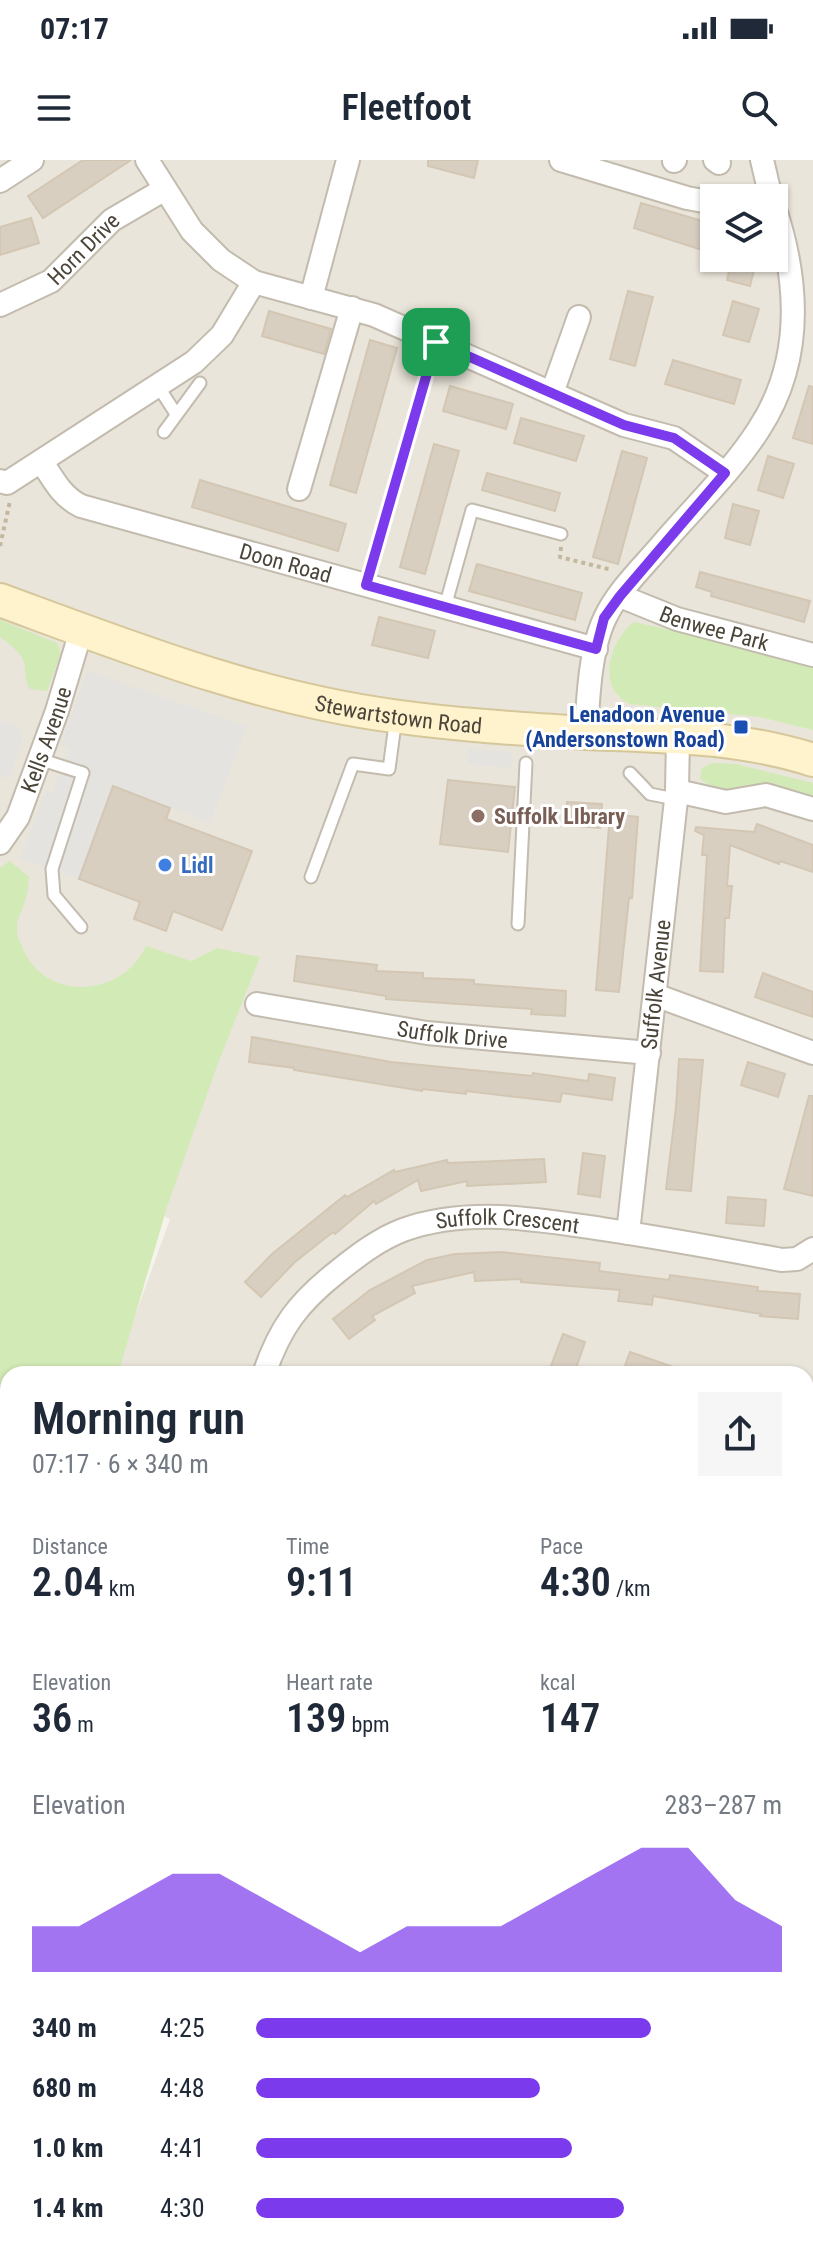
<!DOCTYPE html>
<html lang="en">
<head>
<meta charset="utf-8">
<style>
	body { margin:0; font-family:"Roboto Condensed",sans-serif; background:#f6f6f7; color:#1f2937; height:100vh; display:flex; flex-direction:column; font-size:30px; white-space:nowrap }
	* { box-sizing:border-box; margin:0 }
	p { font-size:26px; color:#747a83 }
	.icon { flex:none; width:44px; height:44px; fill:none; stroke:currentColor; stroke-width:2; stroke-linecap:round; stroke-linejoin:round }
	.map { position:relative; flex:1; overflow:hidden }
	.panel { position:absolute; left:0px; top:1206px; width:814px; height:888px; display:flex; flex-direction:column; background:#fff; border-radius:24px 24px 0 0; box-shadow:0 2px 6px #0004 }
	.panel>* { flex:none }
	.fabs { position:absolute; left:700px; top:24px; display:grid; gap:16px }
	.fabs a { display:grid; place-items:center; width:88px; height:88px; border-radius:0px; background:#fff; box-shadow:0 2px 6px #0004; font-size:40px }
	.pin { position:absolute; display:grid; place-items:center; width:68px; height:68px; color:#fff; margin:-34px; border-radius:16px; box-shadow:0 4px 12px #0006 }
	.round { display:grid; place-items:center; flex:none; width:84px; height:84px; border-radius:0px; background:#f6f6f7 }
	.headline { display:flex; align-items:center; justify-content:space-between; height:136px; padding:0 32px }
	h1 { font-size:44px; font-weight:600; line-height:60px }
	.figures { display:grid; grid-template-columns:repeat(3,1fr); gap:12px; height:136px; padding:8px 32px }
	.figures div { display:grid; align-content:center }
	.figures b { font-size:40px; font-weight:600 }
	.figures small { font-size:22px; font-weight:400 }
	.figures p { font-size:22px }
	.chart { height:224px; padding:16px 32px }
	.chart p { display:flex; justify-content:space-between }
	.chart svg { width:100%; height:144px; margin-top:8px; fill:#7c3aed; opacity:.7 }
	ul { padding:0 32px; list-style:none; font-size:26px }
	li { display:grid; grid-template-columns:128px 96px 1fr; align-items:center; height:60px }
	li i { height:20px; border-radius:10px; background:#7c3aed }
	.status { display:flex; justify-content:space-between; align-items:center; height:56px; padding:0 40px; background:#fff; direction:ltr }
	.status svg { height:22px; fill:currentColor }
	header { display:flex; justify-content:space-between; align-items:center; height:104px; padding:0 32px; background:#fff; font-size:36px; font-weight:600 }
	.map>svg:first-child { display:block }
</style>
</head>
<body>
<div class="status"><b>07:17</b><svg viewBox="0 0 49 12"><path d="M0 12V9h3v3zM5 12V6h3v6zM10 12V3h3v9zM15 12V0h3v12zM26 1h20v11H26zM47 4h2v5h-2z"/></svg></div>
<header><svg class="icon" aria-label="menu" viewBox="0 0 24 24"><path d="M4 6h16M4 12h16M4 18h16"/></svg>Fleetfoot<svg class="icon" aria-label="search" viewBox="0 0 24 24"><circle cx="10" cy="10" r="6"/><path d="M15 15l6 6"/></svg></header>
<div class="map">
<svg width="813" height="2094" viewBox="0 0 813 2094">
	<rect width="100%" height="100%" fill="#f6f3ec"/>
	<!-- residential -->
	<path fill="#eae5da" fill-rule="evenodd" d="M0 0H813V2094H0V1414L8 1416V2086H806V1214H114L170 1059 0 980ZM714 38H774V98H714Z"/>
	<!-- green -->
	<g fill="#d2eab5">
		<path d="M0 460 57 483 61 493 47 531 30 529C23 516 27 513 24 502 20 491 9 484 0 477Z"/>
		<path d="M634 462 813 502V570L760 557 630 544C595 528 610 480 634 462Z"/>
		<path d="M712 603 736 604 813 623V641C781 638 723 641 700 618L702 608Z"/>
		<path d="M10 701 29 717C28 724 28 734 25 741 22 752 16 759 17 771 17 777 21 783 23 789 46 843 123 837 146 786L191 801 217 788 260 797 217 906 167 1047 118 1214H8V1257H0V708Z"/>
	</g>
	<!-- parking -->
	<g fill="#e5e3e0">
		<polygon points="87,511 247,566 210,663 114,626 79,719 20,698 46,630 52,632 69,590 61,584"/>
		<polygon points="0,560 19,567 23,578 9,619 0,616"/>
		<polygon points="467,588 509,592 513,599 510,608 468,604"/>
	</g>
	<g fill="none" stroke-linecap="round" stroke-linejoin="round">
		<!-- stream -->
		<g stroke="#a9d4f2" stroke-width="6">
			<polyline points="0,1397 8,1400"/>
			<polyline points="262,2094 263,2086"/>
		</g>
	</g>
	<!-- building -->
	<g fill="#d8cfc1" stroke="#d3c7b4" stroke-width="2">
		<polygon points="83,0 131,0 43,58 28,36"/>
		<polygon points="428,0 478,0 474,18 428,6"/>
		<polygon points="641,43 709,63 702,90 634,68"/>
		<polygon points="31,58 39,83 0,95 0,67"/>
		<polygon points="732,98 757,98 750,126 727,120"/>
		<polygon points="628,131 653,137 635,206 610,199"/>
		<polygon points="733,141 759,149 749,182 723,175"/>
		<polygon points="269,151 331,169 324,194 262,176"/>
		<polygon points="370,180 397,188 356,333 330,325"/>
		<polygon points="673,200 741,220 734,244 665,224"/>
		<polygon points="450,226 513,244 506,269 443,251"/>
		<polygon points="809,226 813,227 813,284 793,278"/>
		<polygon points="521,258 584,276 576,301 514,283"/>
		<polygon points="434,284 459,291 425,414 400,407"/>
		<polygon points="622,291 647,298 618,404 593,397"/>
		<polygon points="768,296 794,304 783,338 758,330"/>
		<polygon points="487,313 560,333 555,351 482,330"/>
		<polygon points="200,320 346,364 338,391 192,347"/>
		<polygon points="733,344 759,351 750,385 725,378"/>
		<polygon points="477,404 582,433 575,460 469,431"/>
		<polygon points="700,412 810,441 804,462 711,436 712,432 696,427"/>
		<polygon points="379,457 435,471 428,498 372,485"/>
		<polygon points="448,620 515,627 508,692 440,684"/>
		<polygon points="113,626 170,648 166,659 252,691 222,770 173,751 166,771 134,759 140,742 79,719"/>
		<polygon points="567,642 602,644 600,668 565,665"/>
		<polygon points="610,654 638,657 632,738 629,738 619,832 596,830"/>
		<polygon points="757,664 813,685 813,712 780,701 779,704 730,685 727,726 732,726 729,758 725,758 723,812 700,811 707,695 702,695 704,675 695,671 696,667 754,672"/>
		<polygon points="297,796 377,805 376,811 423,813 423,818 474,820 474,824 566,831 565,856 531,854 532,849 386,839 386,836 294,821"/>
		<polygon points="763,813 813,832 813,857 755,837"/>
		<polygon points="252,877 391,902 532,916 533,913 588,921 589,914 615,918 612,940 562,933 560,942 466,931 466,934 423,929 422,931 294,910 294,908 249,902"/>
		<polygon points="679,899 703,900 691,1031 666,1029 676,947"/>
		<polygon points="748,902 785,914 778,937 741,925"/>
		<polygon points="809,936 813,936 813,1036 784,1029"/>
		<polygon points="583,993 605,996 600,1037 578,1034"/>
		<polygon points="544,999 546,1022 467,1026 467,1021 421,1031 418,1020 376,1044 374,1041 335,1074 333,1072 295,1102 261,1137 245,1122 272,1094 345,1035 347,1037 394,1010 395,1012 447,1000 448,1003"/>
		<polygon points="728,1037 766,1040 764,1066 726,1063"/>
		<polygon points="502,1092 600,1103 599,1111 669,1120 670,1115 758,1127 757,1131 800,1134 798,1159 760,1156 761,1154 653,1136 652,1145 618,1141 620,1130 521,1122 521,1119 475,1121 474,1112 412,1126 415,1133 372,1156 375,1160 349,1179 333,1159 370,1130 427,1100 455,1094"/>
		<polygon points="563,1174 585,1182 574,1214 551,1206"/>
		<polygon points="630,1192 685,1211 685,1214 622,1214"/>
	</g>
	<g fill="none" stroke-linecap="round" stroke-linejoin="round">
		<defs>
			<g id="service">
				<polyline points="158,226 176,254"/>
				<polyline points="164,272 200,223"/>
				<polyline points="445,447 472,350 561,374"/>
				<polyline points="39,599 83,613 52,709 54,735 81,767"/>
				<polyline points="630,613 650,634 675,639"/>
				<polyline points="311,717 353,604 389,609 396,557"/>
				<polyline points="518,764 526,603"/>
			</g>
			<g id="minor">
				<polyline points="147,0 192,71 221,100 254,122 374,155 624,265 674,278 725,313"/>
				<polyline points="561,0 687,38 714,43"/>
				<polyline points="715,0 719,3"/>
				<polyline points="762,0 771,38"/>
				<polyline points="674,1 675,0"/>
				<polyline points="0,21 32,0"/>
				<polyline points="311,138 348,0"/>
				<path id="s1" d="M0 145 51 121 112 60 165 29"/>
				<polyline points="552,233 579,157"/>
				<path id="s2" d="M42 302C53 319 62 337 81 346L596 489"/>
				<polyline points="0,321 7,323 194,202 222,175 254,122"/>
				<polyline points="299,329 352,148"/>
				<path id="s3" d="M620 436 677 459 813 495"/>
				<path d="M586 573C588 539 590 489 605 458 618 430 645 405 665 381 696 345 733 310 759 269 804 200 799 121 774 46"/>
				<polyline points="677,631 726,642 766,635 813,649"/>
				<path id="s4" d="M0 683 18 657 57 551 81 471"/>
				<polyline points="655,835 813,893"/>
				<path id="s5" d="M257 844 427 873 649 893"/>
				<path id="s6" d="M628 1073 677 631 678 576"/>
				<path id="s7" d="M264 1214C280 1167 298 1143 337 1112 357 1096 379 1079 403 1070 467 1047 538 1059 602 1069 663 1078 722 1089 782 1100L797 1099 813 1089"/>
				<polyline points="0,1269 8,1272"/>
				<polyline points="806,1458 813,1460"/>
				<polyline points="0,1579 8,1566"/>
				<polyline points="0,1639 8,1644"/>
				<polyline points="806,1641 813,1643"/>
				<polyline points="806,1886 813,1887"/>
				<polyline points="806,2077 813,2079"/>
				<polyline points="143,2086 153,2094"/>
				<polyline points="402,2086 403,2094"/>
			</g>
			<g id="secondary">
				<path id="s8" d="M0 440C128 487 257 538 393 556 457 565 522 569 586 573 662 576 739 576 813 600"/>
			</g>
		</defs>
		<!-- service casing -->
		<use href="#service" stroke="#c2bbae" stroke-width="15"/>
		<!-- minor casing -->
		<use href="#minor" stroke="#c2bbae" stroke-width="26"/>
		<!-- secondary casing -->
		<use href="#secondary" stroke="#d6c79b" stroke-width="36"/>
		<!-- path -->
		<g stroke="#c4b79f" stroke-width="4" stroke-dasharray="4 4" stroke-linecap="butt">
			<polyline points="0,386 10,341"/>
			<polyline points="561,387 560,397 612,410"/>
			<polyline points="372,407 431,200"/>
		</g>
		<!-- service -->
		<use href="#service" stroke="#fff" stroke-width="11"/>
		<!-- minor -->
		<use href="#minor" stroke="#fff" stroke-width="22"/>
		<!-- secondary -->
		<use href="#secondary" stroke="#fff3cd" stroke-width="32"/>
	</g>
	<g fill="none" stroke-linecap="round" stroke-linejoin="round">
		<defs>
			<polygon id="route" points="436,182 624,265 674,278 725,313 620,436 604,458 596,489 366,425"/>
		</defs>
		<!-- route casing -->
		<use href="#route" stroke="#fff" stroke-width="16"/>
		<!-- route -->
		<use href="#route" stroke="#7c3aed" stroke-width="10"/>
	</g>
	<!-- markers -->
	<rect fill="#1a4fb4" stroke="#fff" stroke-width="3" x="733" y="559" width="16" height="16" rx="4"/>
	<circle fill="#8d6e63" stroke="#fff" stroke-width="3" cx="478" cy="656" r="8"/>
	<circle fill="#3f7fe0" stroke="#fff" stroke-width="3" cx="165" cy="705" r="8"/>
	<g text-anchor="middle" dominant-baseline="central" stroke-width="6" stroke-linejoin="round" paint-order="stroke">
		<!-- street labels -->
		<g font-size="22" fill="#4b4439" stroke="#fff">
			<text stroke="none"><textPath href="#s1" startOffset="102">Horn Drive</textPath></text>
			<text stroke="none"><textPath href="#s2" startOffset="272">Doon Road</textPath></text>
			<text stroke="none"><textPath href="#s3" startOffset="100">Benwee Park</textPath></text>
			<text stroke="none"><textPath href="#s8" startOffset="416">Stewartstown Road</textPath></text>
			<text stroke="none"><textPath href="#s4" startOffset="114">Kells Avenue</textPath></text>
			<text stroke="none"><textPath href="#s6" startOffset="250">Suffolk Avenue</textPath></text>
			<text stroke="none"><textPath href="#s5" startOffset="198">Suffolk Drive</textPath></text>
			<text stroke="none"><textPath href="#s7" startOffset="312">Suffolk Crescent</textPath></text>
		</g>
		<!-- transit labels -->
		<g font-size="22" font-weight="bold" fill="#164399" stroke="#fff" text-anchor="end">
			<text x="725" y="554">Lenadoon Avenue<tspan x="725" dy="25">(Andersonstown Road)</tspan></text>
		</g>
		<!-- education labels -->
		<g font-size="22" font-weight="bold" fill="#785e54" stroke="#fff" text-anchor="start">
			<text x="494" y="656">Suffolk LIbrary</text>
		</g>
		<!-- shop labels -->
		<g font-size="22" font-weight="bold" fill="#366cbe" stroke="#fff" text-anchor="start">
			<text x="181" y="705">Lidl</text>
		</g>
	</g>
</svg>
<div class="fabs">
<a><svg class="icon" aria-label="layers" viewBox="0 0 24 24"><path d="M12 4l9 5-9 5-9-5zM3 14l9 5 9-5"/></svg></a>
</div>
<div class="pin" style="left:436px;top:182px;background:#1e9e55"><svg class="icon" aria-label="arrive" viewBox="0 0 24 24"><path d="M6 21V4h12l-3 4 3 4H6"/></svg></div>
<section class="panel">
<div class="headline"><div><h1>Morning run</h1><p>07:17 · 6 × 340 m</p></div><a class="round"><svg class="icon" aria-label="share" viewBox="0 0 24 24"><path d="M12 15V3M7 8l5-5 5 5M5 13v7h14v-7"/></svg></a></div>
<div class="figures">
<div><p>Distance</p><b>2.04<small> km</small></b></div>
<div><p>Time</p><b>9:11</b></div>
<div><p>Pace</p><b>4:30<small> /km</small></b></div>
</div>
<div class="figures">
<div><p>Elevation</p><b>36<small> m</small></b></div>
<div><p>Heart rate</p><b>139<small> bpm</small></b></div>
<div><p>kcal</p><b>147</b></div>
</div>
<div class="chart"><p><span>Elevation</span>283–287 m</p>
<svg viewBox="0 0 160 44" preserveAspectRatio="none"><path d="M0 44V30L10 30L20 22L30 14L40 14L50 22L60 30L70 38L80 30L90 30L100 30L110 22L120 14L130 6L140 6L150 22L160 30V44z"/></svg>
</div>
<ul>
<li><b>340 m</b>4:25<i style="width:75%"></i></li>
<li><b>680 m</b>4:48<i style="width:54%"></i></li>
<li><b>1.0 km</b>4:41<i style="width:60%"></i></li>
<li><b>1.4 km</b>4:30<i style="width:70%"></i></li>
</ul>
</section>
</div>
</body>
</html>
